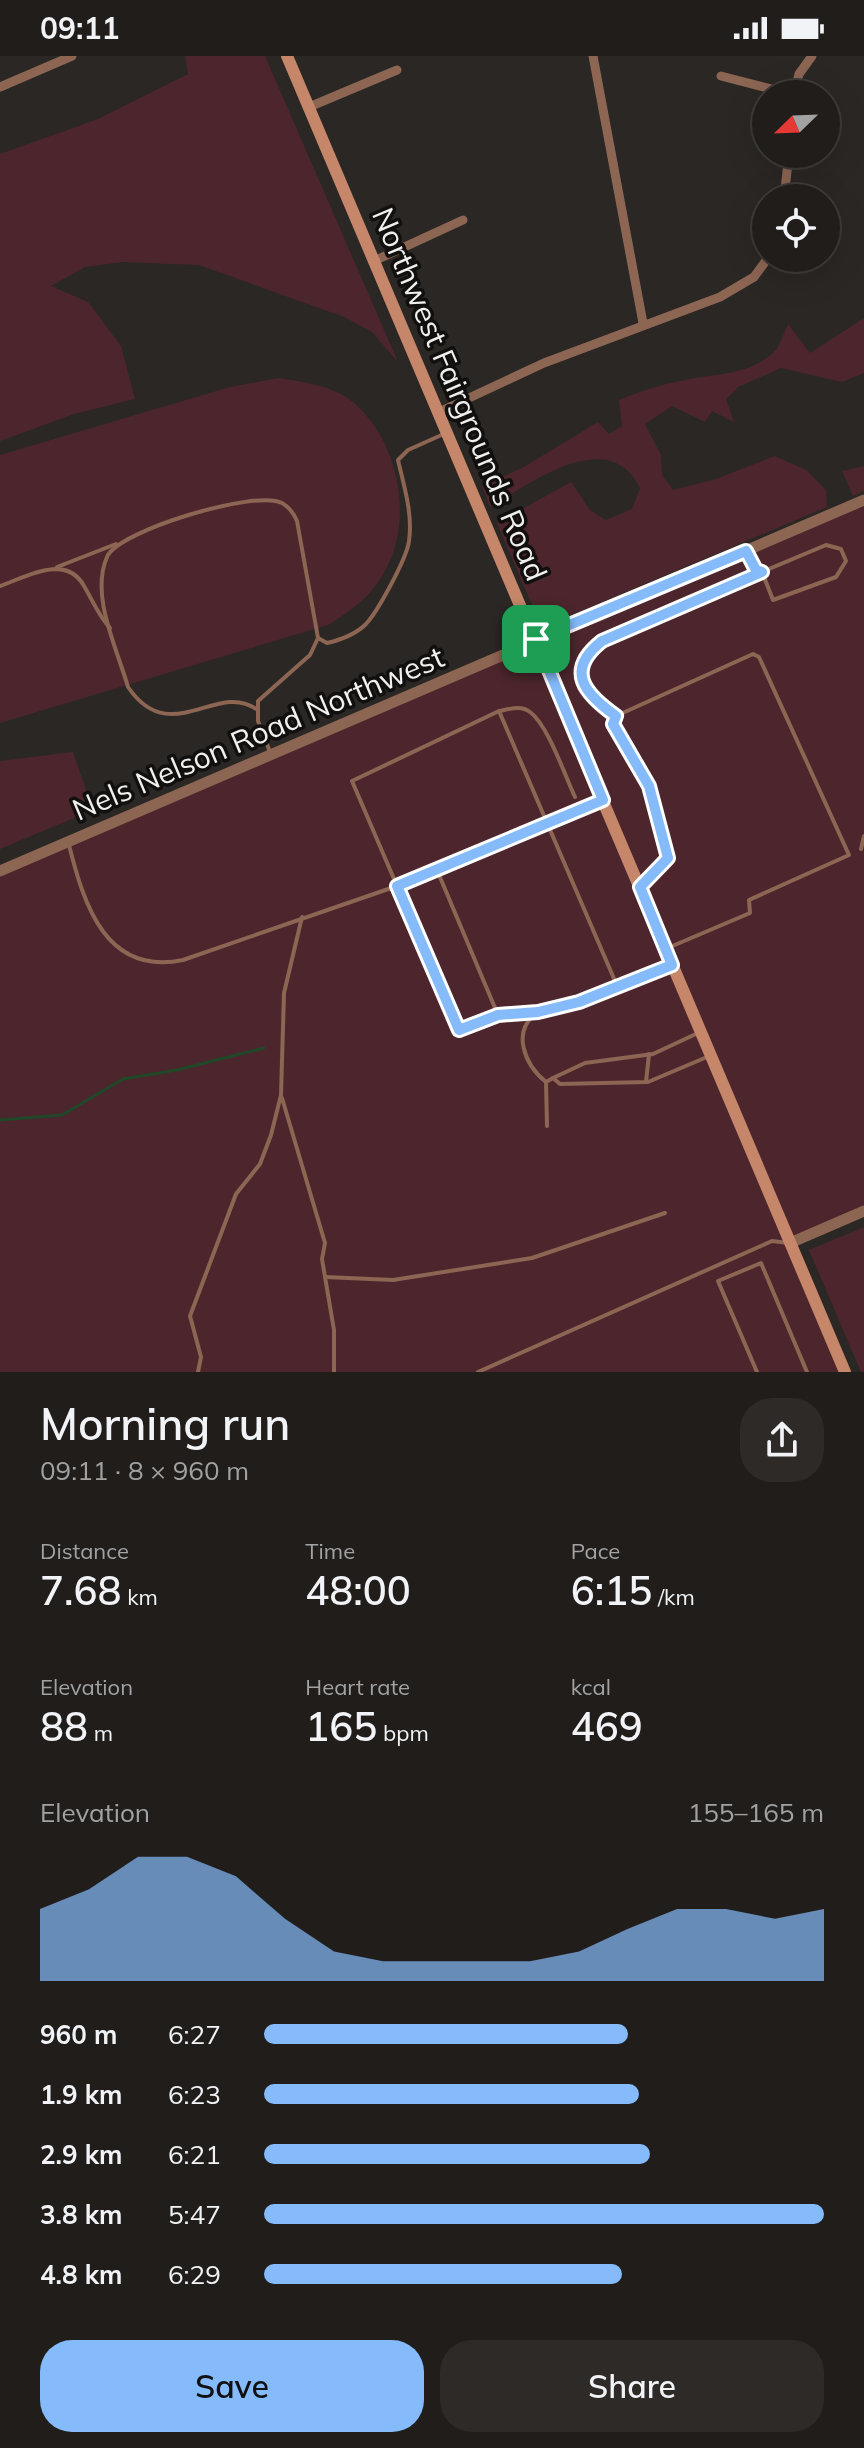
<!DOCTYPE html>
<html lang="en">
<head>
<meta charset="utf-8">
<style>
	body { margin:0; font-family:Mulish,sans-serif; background:#2d2a28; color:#f1f3f6; height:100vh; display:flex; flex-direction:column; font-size:30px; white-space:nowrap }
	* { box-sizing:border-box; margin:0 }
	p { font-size:26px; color:#a2a2a3 }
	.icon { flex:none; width:44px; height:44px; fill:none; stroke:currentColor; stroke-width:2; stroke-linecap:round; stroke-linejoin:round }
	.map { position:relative; height:1316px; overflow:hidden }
	.side { display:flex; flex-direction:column; background:#201d1b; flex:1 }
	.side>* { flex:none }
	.needle { width:52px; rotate:247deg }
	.fabs { position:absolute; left:752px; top:24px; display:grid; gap:16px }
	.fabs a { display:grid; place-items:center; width:88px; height:88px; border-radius:50%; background:#201d1b; box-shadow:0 8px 32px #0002,0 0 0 2px #3d3b3a; font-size:40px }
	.pin { position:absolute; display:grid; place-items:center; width:68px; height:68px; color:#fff; margin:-34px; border-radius:16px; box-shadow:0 4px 12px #0006 }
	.round { display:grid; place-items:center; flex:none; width:84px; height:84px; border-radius:32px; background:#2d2a28 }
	.head { display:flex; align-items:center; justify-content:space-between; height:136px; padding:0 40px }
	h1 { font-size:44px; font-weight:600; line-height:60px }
	.figures { display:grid; grid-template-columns:repeat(3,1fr); gap:12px; height:136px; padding:8px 40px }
	.figures div { display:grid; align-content:center }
	.figures b { font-size:40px; font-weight:600 }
	.figures small { font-size:22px; font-weight:400 }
	.figures p { font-size:22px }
	.chart { height:224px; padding:16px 40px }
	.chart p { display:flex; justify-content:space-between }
	.chart svg { width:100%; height:144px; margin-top:8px; fill:#85bbfb; opacity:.7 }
	.primary-button { display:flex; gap:16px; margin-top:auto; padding:16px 40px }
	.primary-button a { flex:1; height:92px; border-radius:32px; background:#85bbfb; color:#111; font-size:32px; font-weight:600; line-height:92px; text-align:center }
	.primary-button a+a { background:#2d2a28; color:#f1f3f6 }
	ul { padding:0 40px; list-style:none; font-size:26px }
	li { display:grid; grid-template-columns:128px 96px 1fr; align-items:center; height:60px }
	li i { height:20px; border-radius:10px; background:#85bbfb }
	.status { display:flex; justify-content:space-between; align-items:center; height:56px; padding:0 40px; background:#201d1b; direction:ltr }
	.status svg { height:22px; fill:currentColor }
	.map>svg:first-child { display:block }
</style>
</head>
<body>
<div class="status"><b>09:11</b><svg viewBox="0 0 49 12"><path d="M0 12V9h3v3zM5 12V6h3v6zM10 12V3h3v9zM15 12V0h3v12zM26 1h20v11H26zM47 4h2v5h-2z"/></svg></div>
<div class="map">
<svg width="864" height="1316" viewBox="0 0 864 1316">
	<rect width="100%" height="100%" fill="#2a2724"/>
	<!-- green -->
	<g fill="#4d262d">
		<polygon points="185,0 265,0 398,306 372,276 344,261 199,209 122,206 85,211 51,230 88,246 121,290 135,343 74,358 0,385 0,98 98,63 188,18"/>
		<path d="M864 262V317L842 326 781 312 738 331 726 343 734 366 712 355 705 366 672 350 645 368 661 399 662 419 673 434 716 423 775 400 806 414 826 434 827 451 550 568 535 556 497 467 571 426 590 454 606 464 632 453 640 432C608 368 530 428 490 451L482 430 522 412 598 366 609 378 622 370 619 344C641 335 662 328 685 324 716 317 748 320 774 296 780 290 784 276 788 268L810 297Z"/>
		<path d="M279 322C303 326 329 329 349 343 398 380 415 462 385 515 372 540 351 555 328 569L0 667V399L230 331Z"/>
		<polygon points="864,410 864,435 853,440 842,415"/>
		<polygon points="864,444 864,1155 790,1187 845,1316 0,1316 0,815"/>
		<polygon points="73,696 93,754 0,793 0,705"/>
		<polygon points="864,1171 864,1316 861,1316 809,1194"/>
	</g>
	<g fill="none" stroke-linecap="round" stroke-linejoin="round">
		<!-- stream -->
		<polyline stroke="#1f4728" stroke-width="3" points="0,1064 62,1059 123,1023 177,1014 264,992"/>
		<!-- service -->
		<g stroke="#8c6553" stroke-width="4">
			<polyline points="57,511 116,488"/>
			<path d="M0 530C26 521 66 497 84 530 93 545 98 559 110 572"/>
			<path d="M318 582 327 587C340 584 356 578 366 568 378 555 407 502 409 485 413 458 404 430 398 404L408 394 446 377"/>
			<path d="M256 653C217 625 170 693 128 631 117 592 90 540 107 501 117 475 256 433 282 447 289 451 294 458 297 465L318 582 310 599 258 645V665L270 696"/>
			<polyline points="499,655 618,932 670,910"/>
			<polyline points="616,660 753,598 759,601 849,799 749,844 750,857 670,891"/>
			<path d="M575 741C565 720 548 669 530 656 521 649 510 653 499 655L352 725 397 830 599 745"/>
			<path d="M69 789C84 849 106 920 183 904L397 830 459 974 498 959 538 956"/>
			<polyline points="861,793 864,780"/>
			<polyline points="437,814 498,959"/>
			<path d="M641 829 668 802 649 730 613 668 616 660C585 638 563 615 602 585L762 516 773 544 836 521 846 505 841 493 826 489 762 516 756 514 746 496"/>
			<polyline points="698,977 653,998 585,1007 553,1022 560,1028 648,1026 707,1001"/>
			<path d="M546 1026C525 1009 510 975 538 956 547 950 602 938 618 932"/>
			<polyline points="646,1026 649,998"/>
			<polyline points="282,1042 325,1187 322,1203 334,1274 334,1316"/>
			<polyline points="547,1070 546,1026 553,1022"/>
			<polyline points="325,1221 393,1224 532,1202 665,1157"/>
			<polyline points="198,1316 201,1301 190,1260 236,1138 260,1108 271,1079 281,1039 284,937 302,861"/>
			<polyline points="478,1316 772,1185 788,1187"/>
			<polyline points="757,1316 718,1225 761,1207 807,1316"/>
		</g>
		<!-- minor -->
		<g stroke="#8c6553" stroke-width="9">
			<polyline points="593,0 643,267"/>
			<polyline points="721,20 791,38"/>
			<polyline points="0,31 72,0"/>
			<polyline points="794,38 799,18 812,0"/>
			<polyline points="309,51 397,14"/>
			<polyline points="784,142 789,98"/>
			<polyline points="826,190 828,190"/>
			<polyline points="374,205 463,164"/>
			<polyline points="439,356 544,307 720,241 754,221 768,202"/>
		</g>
		<!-- tertiary -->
		<g stroke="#8c6553" stroke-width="11">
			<polyline points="0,815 864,444"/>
			<polyline points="790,1187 864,1155"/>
		</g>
		<!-- secondary -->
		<polyline stroke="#c6866a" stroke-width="12" points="287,0 845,1316"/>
	</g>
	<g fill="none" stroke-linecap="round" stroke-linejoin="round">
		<defs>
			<path id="route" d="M746 495 756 514 762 516 602 585C564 615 585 638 616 660L613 668 649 730 668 802 640 831 672 909 579 946 538 956 498 959 459 974 397 830 603 744 536 583Z"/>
		</defs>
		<!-- route casing -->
		<use href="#route" stroke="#fff" stroke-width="16"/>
		<!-- route -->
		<use href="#route" stroke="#85bbfb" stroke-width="10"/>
	</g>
	<g text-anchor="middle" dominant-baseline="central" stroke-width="7" stroke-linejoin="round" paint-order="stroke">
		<!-- street labels -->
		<g font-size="30" fill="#f2f0ee" stroke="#11100f">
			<text transform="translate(460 338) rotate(67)">Northwest Fairgrounds Road</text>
			<text transform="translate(258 677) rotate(-23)">Nels Nelson Road Northwest</text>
		</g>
	</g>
</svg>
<div class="fabs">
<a><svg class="needle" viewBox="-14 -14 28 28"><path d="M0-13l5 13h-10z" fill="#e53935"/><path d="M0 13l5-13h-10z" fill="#a2a2a3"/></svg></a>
<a><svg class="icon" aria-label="locate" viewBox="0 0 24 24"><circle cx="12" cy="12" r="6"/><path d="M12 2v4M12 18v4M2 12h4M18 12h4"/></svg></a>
</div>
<div class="pin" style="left:536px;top:583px;background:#1e9e55"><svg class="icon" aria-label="arrive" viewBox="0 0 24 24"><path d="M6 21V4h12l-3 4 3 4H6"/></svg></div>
</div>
<section class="side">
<div class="head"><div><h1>Morning run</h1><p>09:11 · 8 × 960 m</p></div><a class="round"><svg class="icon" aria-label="share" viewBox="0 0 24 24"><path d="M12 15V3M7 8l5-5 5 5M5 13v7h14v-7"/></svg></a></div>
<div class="figures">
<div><p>Distance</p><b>7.68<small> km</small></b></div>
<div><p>Time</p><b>48:00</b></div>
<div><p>Pace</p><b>6:15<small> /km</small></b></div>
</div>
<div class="figures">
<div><p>Elevation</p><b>88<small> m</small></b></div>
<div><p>Heart rate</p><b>165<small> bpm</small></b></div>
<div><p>kcal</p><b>469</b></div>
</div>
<div class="chart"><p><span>Elevation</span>155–165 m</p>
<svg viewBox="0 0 160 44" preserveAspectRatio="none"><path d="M0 44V22L10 16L20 6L30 6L40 12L50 25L60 35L70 38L80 38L90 38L100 38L110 35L120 28L130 22L140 22L150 25L160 22V44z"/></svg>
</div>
<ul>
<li><b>960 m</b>6:27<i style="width:65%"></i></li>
<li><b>1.9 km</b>6:23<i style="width:67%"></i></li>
<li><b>2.9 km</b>6:21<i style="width:69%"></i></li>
<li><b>3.8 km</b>5:47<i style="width:100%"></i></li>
<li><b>4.8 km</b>6:29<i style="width:64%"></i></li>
</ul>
<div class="primary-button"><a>Save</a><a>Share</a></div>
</section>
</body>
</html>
